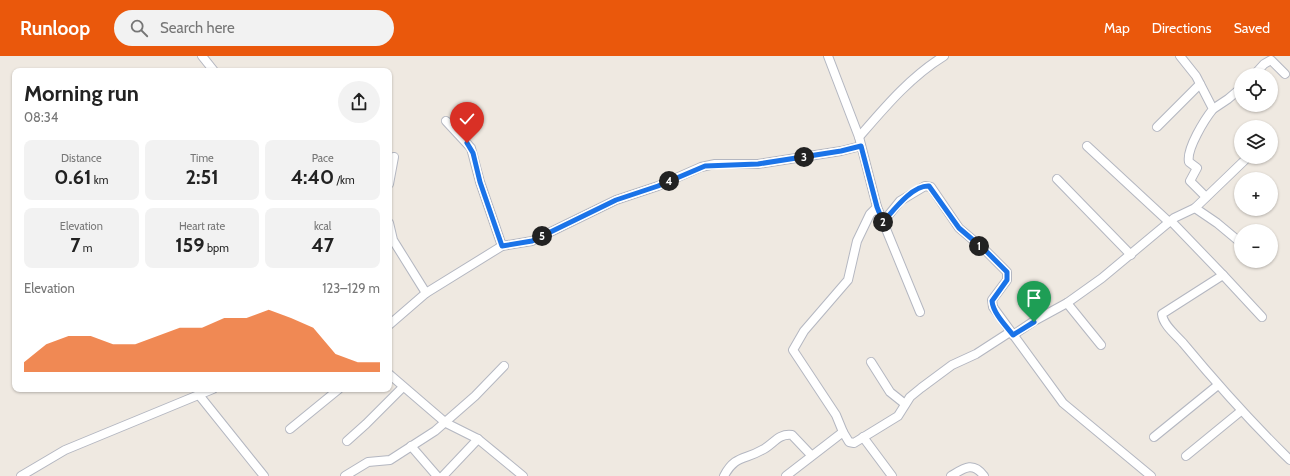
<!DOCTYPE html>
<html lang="en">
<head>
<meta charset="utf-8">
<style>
	body { margin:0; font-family:Cabin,sans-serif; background:#f2f2f2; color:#222; height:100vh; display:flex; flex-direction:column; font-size:15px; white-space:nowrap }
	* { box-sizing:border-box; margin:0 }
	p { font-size:13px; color:#767676 }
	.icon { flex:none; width:22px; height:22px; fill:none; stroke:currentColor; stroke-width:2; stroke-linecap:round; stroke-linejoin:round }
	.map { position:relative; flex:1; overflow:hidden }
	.details { position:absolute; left:12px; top:12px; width:380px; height:324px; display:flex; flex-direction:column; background:#fff; border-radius:8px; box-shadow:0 1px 3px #0004 }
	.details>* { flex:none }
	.fabs { position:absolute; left:1234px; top:12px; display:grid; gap:8px }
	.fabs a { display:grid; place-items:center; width:44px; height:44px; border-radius:50%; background:#fff; box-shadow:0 1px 3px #0004; font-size:20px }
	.pin { position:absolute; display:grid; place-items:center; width:34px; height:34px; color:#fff; margin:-41px -17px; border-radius:50% 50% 50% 0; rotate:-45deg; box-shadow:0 0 4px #0007 }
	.pin .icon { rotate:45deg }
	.km { position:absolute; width:20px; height:20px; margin:-10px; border-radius:50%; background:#222; color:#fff; font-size:11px; line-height:20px; text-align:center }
	.round { display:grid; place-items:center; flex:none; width:42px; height:42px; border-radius:21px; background:#f2f2f2 }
	.summary { display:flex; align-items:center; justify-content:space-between; height:68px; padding:0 12px }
	h1 { font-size:22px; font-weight:700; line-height:30px }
	.stats { display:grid; grid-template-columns:repeat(3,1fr); gap:6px; height:68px; padding:4px 12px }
	.stats div { display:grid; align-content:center; border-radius:8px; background:#f2f2f2; text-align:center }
	.stats b { font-size:20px; font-weight:700 }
	.stats small { font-size:11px; font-weight:400 }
	.stats p { font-size:11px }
	.chart { height:112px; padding:8px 12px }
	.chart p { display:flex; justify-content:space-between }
	.chart svg { width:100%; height:72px; margin-top:4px; fill:#ea580c; opacity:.7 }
	header { display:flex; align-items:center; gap:24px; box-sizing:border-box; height:56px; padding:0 20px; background:#ea580c; color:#fff }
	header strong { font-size:19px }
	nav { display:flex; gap:22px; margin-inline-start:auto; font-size:14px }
	.search { width:280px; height:36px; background:#f2f2f2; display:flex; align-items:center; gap:10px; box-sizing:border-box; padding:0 14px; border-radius:22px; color:#767676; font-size:15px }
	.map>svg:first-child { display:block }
</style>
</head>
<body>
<header>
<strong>Runloop</strong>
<div class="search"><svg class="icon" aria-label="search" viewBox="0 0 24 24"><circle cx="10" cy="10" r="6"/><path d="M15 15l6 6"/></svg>Search here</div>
<nav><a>Map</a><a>Directions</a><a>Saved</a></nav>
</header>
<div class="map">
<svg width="1290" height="420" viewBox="0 0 1290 420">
	<rect width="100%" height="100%" fill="#efe9e1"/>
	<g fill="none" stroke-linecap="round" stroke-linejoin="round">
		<defs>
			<g id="minor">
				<polyline points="202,0 214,15"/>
				<polyline points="828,0 859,81 877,151 920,256"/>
				<path d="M1180 0 1196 20 1213 53C1205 63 1186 93 1189 106L1197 112 1190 125 1206 141"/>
				<polyline points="1254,19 1264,8 1271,4 1285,18"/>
				<polyline points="1213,53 1228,43 1241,32"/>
				<polyline points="446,65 471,92 480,126 502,190"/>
				<polyline points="1157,71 1200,28"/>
				<path d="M859 81C885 51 910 21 944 0"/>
				<polyline points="1087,90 1169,166"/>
				<polyline points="1057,123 1131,199"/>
				<polyline points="389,128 394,101"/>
				<polyline points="1195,152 1217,167 1241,187"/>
				<polyline points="1171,165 1223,219"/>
				<polyline points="883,166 900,145 925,130 931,131 959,172 986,195 1007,216 1007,224 992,244 993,251 1063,347 1151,420"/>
				<polyline points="389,167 393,184 426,237"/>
				<polyline points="1067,247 1101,289"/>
				<path d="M1262 261 1223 219 1162 258C1163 269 1176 279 1183 287 1217 328 1252 367 1290 404"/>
				<polyline points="389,269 426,237 502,190 532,185 616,144 658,130 701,111 715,108 758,108 841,95 861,90"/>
				<polyline points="1013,279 1034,265 1067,247 1102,222 1174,162 1195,152 1248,101"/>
				<polyline points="871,306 890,336 905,348"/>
				<polyline points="389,318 446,367 478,383 523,420"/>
				<polyline points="199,339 264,420"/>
				<polyline points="290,373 339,333"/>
				<polyline points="843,376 836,359 793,294 804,275 848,224 857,185 870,158 877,151"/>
				<polyline points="863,381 892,420"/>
				<polyline points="1154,381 1218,329"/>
				<polyline points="347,385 366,368 403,331"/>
				<polyline points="411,390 437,420"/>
				<polyline points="1186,400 1241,355"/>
				<polyline points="21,420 65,394 213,333"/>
				<polyline points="345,420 368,406 390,404 435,375 475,340 504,310"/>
				<polyline points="443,420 478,383"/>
				<path d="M724 420C735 399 745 404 762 394 773 389 778 377 792 379L811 399"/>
				<polyline points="786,420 843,376 849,386 854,387 898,360 910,341 921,332 952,309 976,298 1010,276"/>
				<path d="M951 420C964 412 973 405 984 420"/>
			</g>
		</defs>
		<!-- minor casing -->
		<use href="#minor" stroke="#b4b7c1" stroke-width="10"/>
		<!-- minor -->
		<use href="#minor" stroke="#fff" stroke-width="8"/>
	</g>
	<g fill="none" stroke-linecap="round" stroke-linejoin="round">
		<defs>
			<path id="route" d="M467 87 473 97 480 126 502 190 532 185 616 144 658 130 705 110 758 108 841 95 861 90 877 151 883 166C893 155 912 129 929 130L959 172 986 195 1007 216V224L992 245C993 257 1006 270 1013 279L1034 266"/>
		</defs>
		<!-- route casing -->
		<use href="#route" stroke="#fff" stroke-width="8"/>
		<!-- route -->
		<use href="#route" stroke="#1a73e8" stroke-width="5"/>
	</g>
</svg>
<div class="fabs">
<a><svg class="icon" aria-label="locate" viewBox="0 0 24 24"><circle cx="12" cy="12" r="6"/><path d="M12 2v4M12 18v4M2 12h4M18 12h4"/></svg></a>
<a><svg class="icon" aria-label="layers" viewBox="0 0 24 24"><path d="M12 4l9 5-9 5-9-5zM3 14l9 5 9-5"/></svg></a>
<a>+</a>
<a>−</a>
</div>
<div class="pin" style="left:1034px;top:266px;background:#1e9e55"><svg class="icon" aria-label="arrive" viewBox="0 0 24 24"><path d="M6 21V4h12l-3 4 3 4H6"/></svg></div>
<div class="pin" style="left:467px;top:87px;background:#d93025"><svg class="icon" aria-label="check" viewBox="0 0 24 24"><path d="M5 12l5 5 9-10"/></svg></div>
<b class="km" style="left:979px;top:190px">1</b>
<b class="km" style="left:883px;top:166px">2</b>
<b class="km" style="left:804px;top:101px">3</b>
<b class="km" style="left:669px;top:125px">4</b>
<b class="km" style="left:542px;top:180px">5</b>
<section class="details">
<div class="summary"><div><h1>Morning run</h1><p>08:34</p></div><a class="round"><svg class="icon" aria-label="share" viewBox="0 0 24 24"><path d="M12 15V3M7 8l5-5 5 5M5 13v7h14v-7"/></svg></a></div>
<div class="stats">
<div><p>Distance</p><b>0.61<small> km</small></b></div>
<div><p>Time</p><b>2:51</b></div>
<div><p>Pace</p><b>4:40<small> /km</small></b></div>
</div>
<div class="stats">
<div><p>Elevation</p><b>7<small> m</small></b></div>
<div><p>Heart rate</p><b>159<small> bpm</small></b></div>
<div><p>kcal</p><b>47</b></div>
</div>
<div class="chart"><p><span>Elevation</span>123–129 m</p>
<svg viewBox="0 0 160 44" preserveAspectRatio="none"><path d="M0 44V38L10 27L20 22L30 22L40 27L50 27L60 22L70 17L80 17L90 11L100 11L110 6L120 11L130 17L140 33L150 38L160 38V44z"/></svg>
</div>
</section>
</div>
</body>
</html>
